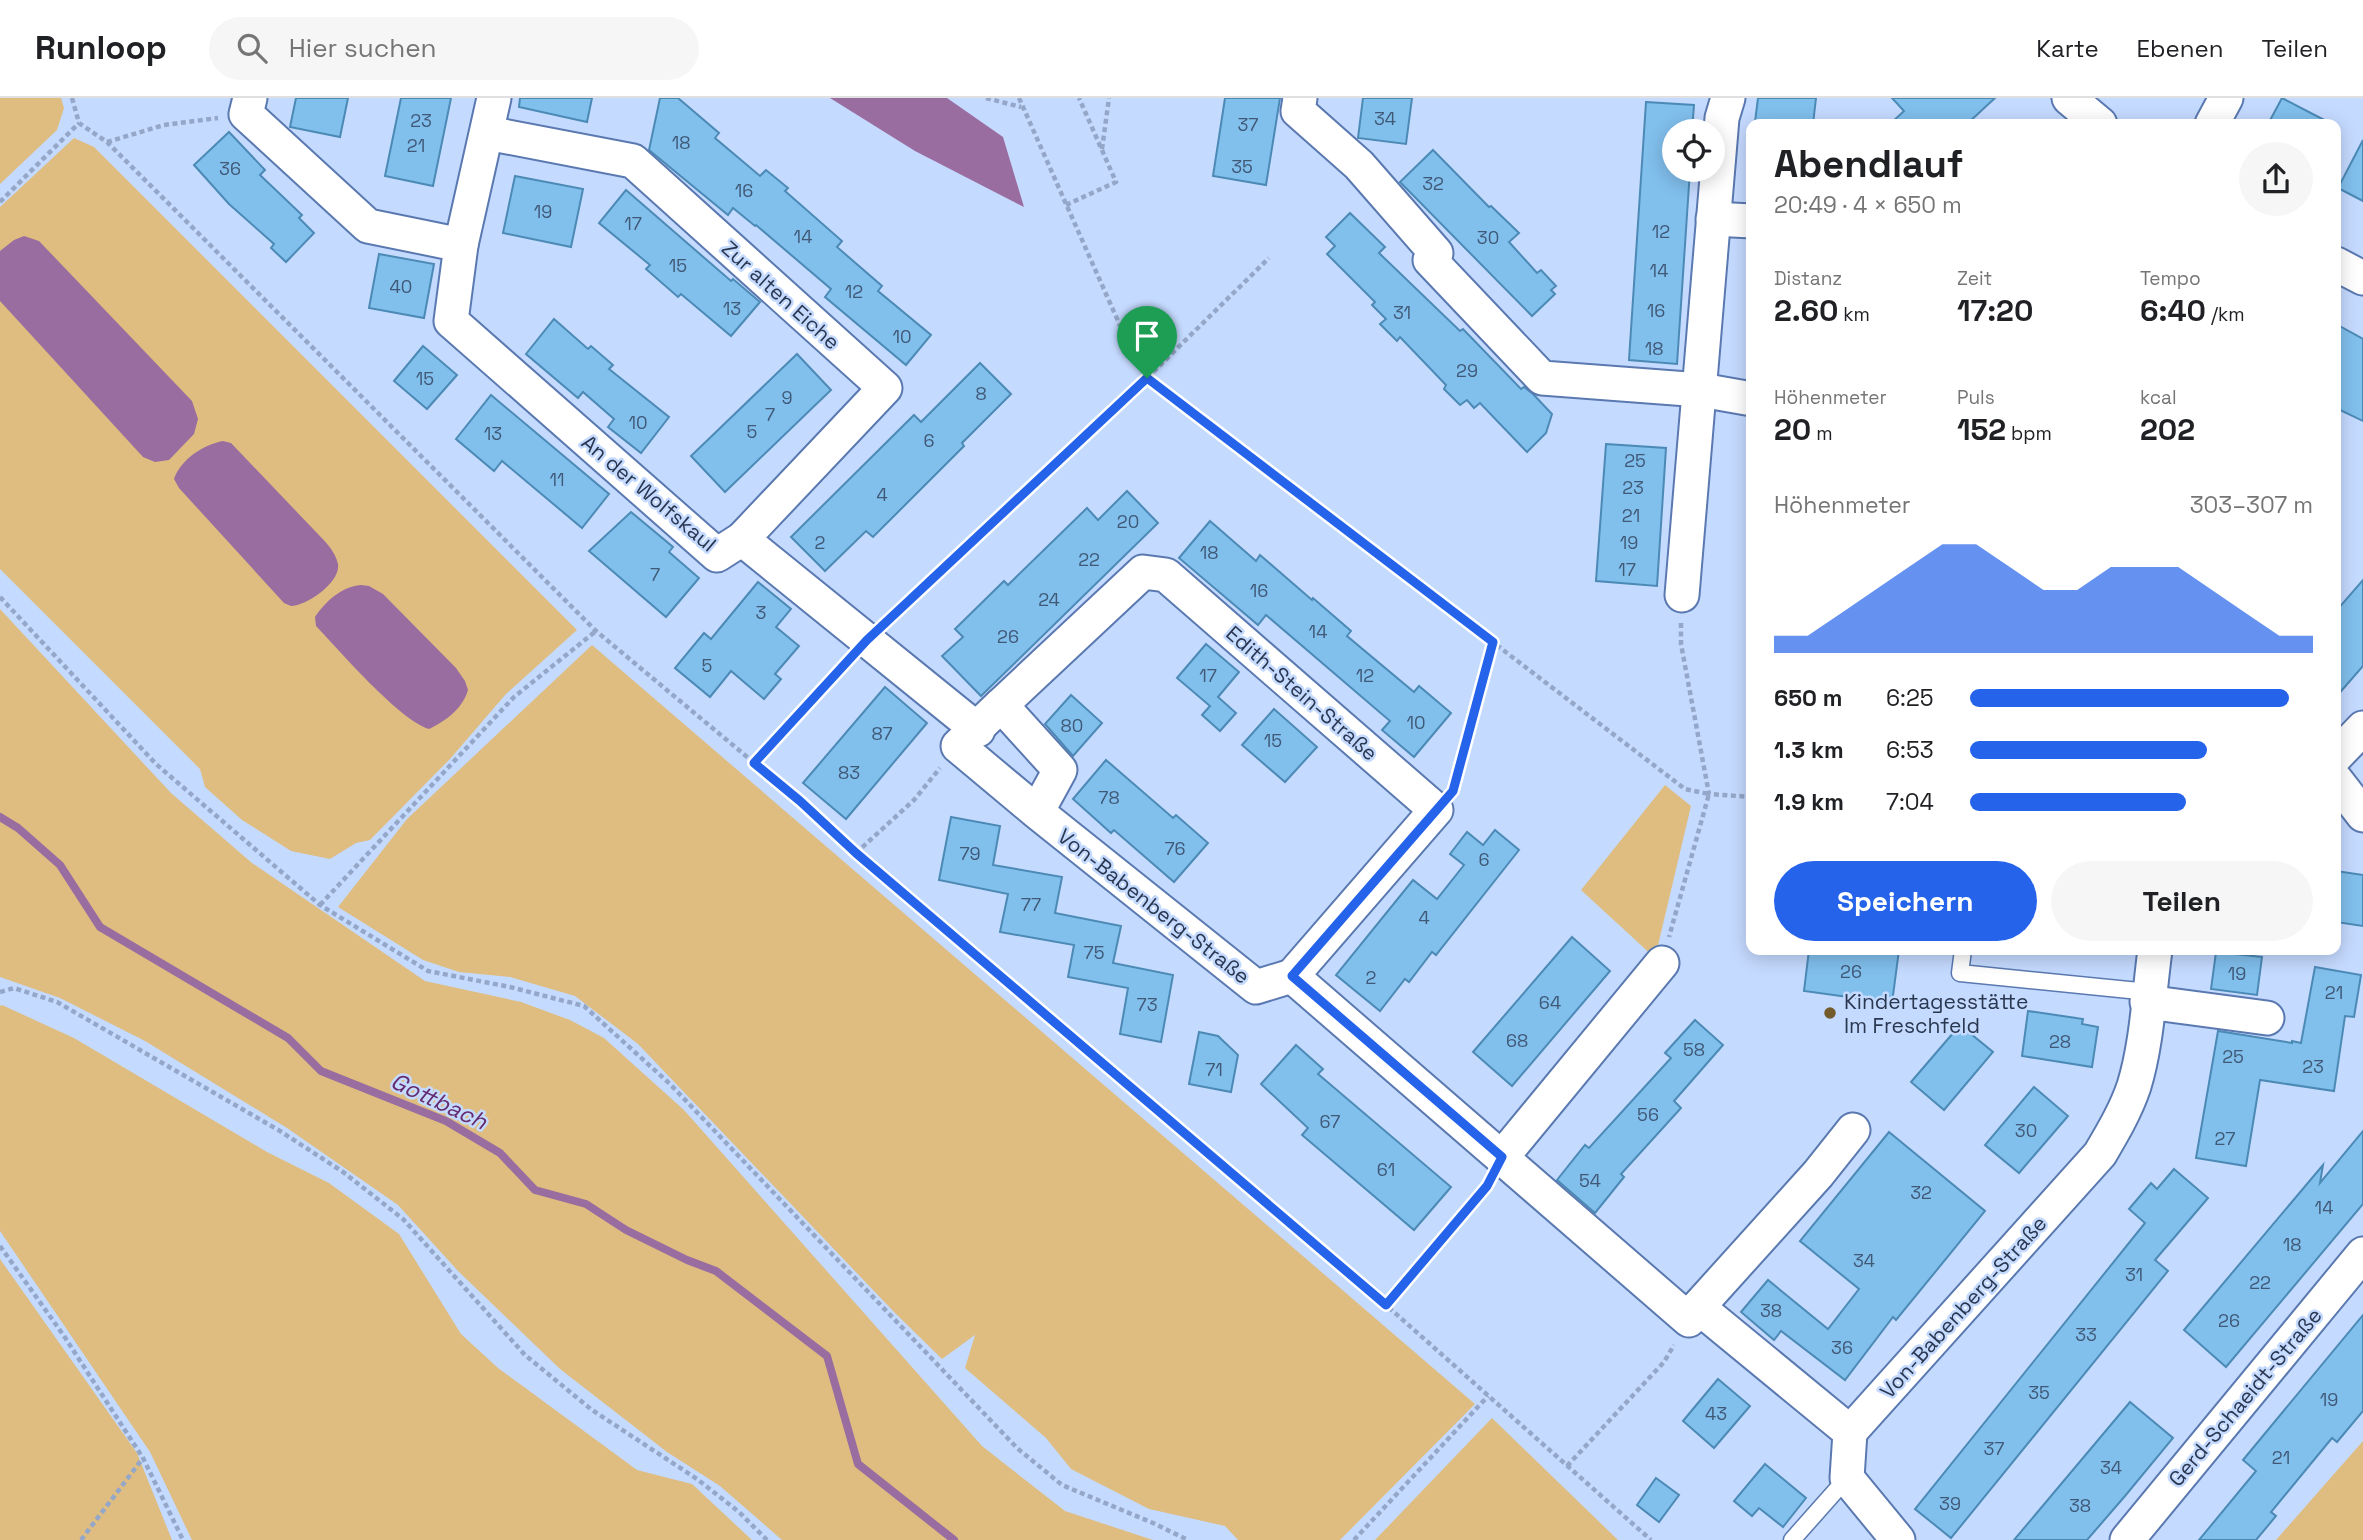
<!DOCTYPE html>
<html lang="de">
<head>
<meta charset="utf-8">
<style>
	body { margin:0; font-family:"Space Grotesk",sans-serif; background:#f6f6f6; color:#202124; height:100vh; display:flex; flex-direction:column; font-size:26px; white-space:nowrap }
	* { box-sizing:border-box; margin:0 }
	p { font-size:23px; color:#757577 }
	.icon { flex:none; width:38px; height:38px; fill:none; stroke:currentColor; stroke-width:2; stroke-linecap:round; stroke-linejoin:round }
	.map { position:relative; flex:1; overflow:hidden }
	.drawer { position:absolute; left:1746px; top:21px; width:595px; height:836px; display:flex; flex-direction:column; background:#fff; border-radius:14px; box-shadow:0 4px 18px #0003 }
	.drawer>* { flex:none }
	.fabs { position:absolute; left:1662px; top:21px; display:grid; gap:14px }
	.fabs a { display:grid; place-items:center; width:63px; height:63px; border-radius:50%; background:#fff; box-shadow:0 4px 18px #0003; font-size:35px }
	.pin { position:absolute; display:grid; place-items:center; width:60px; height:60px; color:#fff; margin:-72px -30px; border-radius:50% 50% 50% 0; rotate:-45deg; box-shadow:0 0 7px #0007 }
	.pin .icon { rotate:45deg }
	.round { display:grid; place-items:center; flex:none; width:74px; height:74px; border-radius:37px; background:#f6f6f6 }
	.headline { display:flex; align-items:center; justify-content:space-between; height:119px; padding:0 28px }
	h1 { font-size:38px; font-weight:600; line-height:52px }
	.stats { display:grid; grid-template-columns:repeat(3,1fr); gap:10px; height:119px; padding:7px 28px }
	.stats div { display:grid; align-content:center }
	.stats b { font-size:30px; font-weight:600 }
	.stats small { font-size:19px; font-weight:400 }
	.stats p { font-size:19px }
	.chart { height:196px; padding:14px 28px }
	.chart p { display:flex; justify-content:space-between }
	.chart svg { width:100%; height:126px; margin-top:7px; fill:#2563eb; opacity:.7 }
	.cta { display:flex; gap:14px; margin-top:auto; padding:14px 28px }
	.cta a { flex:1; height:80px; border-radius:42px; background:#2563eb; color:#fff; font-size:28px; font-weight:600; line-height:80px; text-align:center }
	.cta a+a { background:#f6f6f6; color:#202124 }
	ul { padding:0 28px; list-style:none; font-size:23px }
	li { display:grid; grid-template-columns:112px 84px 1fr; align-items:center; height:52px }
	li i { height:18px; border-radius:9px; background:#2563eb }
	header { display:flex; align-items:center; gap:42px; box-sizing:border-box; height:98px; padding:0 35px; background:#fff; border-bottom:2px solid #e0e0e0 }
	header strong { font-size:33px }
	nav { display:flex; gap:38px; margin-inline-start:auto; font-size:24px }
	.search { width:490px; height:63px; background:#f6f6f6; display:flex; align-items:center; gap:18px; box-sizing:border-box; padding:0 24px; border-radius:38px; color:#757577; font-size:26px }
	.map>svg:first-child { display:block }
</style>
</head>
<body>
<header>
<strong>Runloop</strong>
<div class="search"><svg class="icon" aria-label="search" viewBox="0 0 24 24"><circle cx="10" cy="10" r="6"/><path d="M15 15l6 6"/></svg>Hier suchen</div>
<nav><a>Karte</a><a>Ebenen</a><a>Teilen</a></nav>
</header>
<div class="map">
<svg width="2363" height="1442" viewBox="0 0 2363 1442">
	<rect width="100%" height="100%" fill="#c5daff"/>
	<!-- green -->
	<g fill="#dfbd80">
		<polygon points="0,0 61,0 64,10 57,32 0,86"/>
		<polygon points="74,40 94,49 577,532 506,596 450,661 370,742 356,745 330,761 291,753 242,722 205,689 200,671 0,471 0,109"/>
		<polygon points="0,511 171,695 252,765 425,883 521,904 570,922 604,940 684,1012 982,1348 1065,1413 1153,1442 782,1442 720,1388 667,1354 560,1271 458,1173 398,1107 287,1030 145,943 60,900 0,879"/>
		<polygon points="592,547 1475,1306 1340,1442 1238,1442 1225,1428 1149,1411 1071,1371 1046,1340 965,1270 975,1237 942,1261 895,1215 638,946 575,898 510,879 459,874 423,862 338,809 407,721"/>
		<polygon points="1665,687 1691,708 1655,860 1581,792"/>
		<polygon points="2,907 74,940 267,1054 329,1085 399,1136 461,1236 498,1270 637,1372 692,1386 752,1442 192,1442 150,1354 0,1133 0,908"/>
		<polygon points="0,1161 137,1355 172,1442 0,1442"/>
		<polygon points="1492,1320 1618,1442 1375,1442"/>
		<polygon points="2363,1343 2363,1442 2276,1442"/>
	</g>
	<!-- water -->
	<g fill="#996da0">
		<polygon points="830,0 947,0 1003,39 1024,109 915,53"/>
		<polygon points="24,138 39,143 192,303 198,321 194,336 169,362 155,364 143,359 0,203 0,153 14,142"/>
		<path d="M223 343 231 345 316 434C325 443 335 453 338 466 341 484 307 508 291 508L284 505 179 390 174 381C181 361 203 347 223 343Z"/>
		<path d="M361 487 369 488 383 496 456 570 465 583 468 592C463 610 446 623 429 631 398 621 340 553 316 528L315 519C326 503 341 489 361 487Z"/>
	</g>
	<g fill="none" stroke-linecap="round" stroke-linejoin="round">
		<!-- stream -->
		<polyline stroke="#996da0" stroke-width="8" points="0,719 18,730 60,767 100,829 288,940 321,973 446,1023 500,1055 535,1092 586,1106 626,1132 687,1162 716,1173 827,1258 858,1366 954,1442"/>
	</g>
	<!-- building -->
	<g fill="#81bfed" stroke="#4c8ab6" stroke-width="2">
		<polygon points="296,0 348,0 340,39 290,29"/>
		<polygon points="401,0 451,0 433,88 385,78"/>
		<polygon points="520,0 592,0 587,24 519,9"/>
		<polygon points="660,0 678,0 719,35 715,40 760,78 766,72 788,90 785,93 842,143 837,149 882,188 878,193 931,237 906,267 825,199 831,191 756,127 755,128 733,110 728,117 649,52"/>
		<polygon points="1225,0 1280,0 1266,87 1213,78"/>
		<polygon points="1363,0 1412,0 1406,46 1358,40"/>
		<polygon points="1758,0 1816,0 1813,26 1755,24"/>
		<polygon points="1892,0 1995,0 1967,26 1890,26 1904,13"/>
		<polygon points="2282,0 2332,26 2268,26"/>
		<polygon points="1646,4 1694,7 1692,33 1675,33 1675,72 1690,72 1677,266 1629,262"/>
		<polygon points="229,34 265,72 260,77 302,117 299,120 314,135 286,164 271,150 274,146 229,106 194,67"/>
		<polygon points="2363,42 2363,103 2338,90"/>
		<polygon points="1433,52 1489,109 1491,108 1519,135 1509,144 1537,175 1541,172 1556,188 1551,192 1555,196 1532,218 1400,84"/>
		<polygon points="515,78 583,91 571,149 503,135"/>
		<polygon points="626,92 731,183 733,181 760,204 731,238 681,196 678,199 646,171 650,167 599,125"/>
		<polygon points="1350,115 1385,149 1379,155 1460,233 1463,231 1521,291 1524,289 1533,296 1552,316 1546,335 1527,354 1480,305 1474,310 1467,302 1460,307 1444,291 1446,287 1400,239 1397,243 1380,226 1386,221 1372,207 1375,204 1327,156 1335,148 1326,139"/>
		<polygon points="379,156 434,166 424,220 369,210"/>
		<polygon points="554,221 588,251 591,248 613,267 609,271 669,319 641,355 608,329 614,321 583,294 578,300 526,256"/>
		<polygon points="2336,226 2363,241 2363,323 2336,310"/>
		<polygon points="423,248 457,277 427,311 394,283"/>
		<polygon points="797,256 831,292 725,394 691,358"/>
		<polygon points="980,265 1011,296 962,345 964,348 873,439 866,433 825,473 791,439 914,317 921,324"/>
		<polygon points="491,297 609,396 582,430 502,363 494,373 456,341"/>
		<polygon points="1606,346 1666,350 1657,488 1596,483"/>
		<polygon points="1127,393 1158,425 981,598 942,558 963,539 955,531 1004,483 1008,487 1087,410 1098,422"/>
		<polygon points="631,414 673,449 669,454 699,480 666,519 589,453"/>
		<polygon points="1210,423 1256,463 1260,457 1312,502 1313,500 1351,533 1347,538 1414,594 1419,588 1451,615 1414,659 1382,632 1390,623 1266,517 1258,527 1179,460"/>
		<polygon points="2363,482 2363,568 2336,599 2336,513"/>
		<polygon points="758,484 791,511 776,529 799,548 775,576 781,581 764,601 731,573 710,599 675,570 704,535 711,541"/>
		<polygon points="1206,546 1239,574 1218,599 1236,615 1220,633 1202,617 1210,608 1177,580"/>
		<polygon points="885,589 927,625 846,721 803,685"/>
		<polygon points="1071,597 1102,625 1073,658 1045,626"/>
		<polygon points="1274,611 1317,649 1285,684 1242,647"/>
		<polygon points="1106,662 1173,720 1176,717 1208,745 1174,784 1114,732 1111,735 1073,701"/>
		<polygon points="951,719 1000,728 993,767 1062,779 1055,815 1121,828 1113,865 1173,877 1161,944 1120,936 1128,890 1068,879 1074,847 1000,834 1008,796 939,782"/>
		<polygon points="1495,732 1519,752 1436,857 1432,854 1409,884 1405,881 1380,913 1336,877 1413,782 1437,801 1464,767 1450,756 1467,734 1483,747"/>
		<polygon points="2336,773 2363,777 2363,828 2336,824"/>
		<polygon points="1572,839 1610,873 1512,988 1473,954"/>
		<polygon points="1809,852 1899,852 1892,905 1804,893"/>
		<polygon points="2216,854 2262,859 2257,897 2211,891"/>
		<polygon points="2315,869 2361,877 2354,919 2345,918 2334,993 2260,982 2246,1068 2196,1060 2218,933 2292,945 2292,943 2301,945"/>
		<polygon points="2028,913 2083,921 2082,926 2098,929 2092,969 2022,958"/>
		<polygon points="1695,922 1723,947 1674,1003 1681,1010 1621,1076 1624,1079 1595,1115 1557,1082 1585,1047 1589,1050 1671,960 1665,955"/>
		<polygon points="1960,927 1993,954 1944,1012 1911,984"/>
		<polygon points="1199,934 1218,938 1238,957 1231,994 1189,986"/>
		<polygon points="1296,947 1323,971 1318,976 1451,1089 1414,1132 1302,1037 1308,1030 1261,986"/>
		<polygon points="2034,989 2068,1018 2019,1075 1985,1047"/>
		<polygon points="2363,1033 2363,1106 2226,1269 2184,1232 2323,1067 2320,1085"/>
		<polygon points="1889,1034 1985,1113 1896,1222 1893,1219 1845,1282 1781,1233 1774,1242 1741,1214 1768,1182 1828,1231 1859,1191 1800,1143"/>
		<polygon points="2174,1071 2208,1100 2155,1162 2168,1173 1951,1440 1915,1411 2145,1125 2129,1111 2151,1085 2157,1091"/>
		<polygon points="2363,1217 2363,1313 2337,1344 2332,1340 2271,1414 2276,1418 2256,1442 2199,1442 2256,1373 2243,1362"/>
		<polygon points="1718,1281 1750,1308 1714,1350 1683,1323"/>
		<polygon points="2130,1304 2173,1340 2125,1398 2087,1442 2014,1442"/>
		<polygon points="1765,1366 1806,1400 1783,1429 1759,1410 1752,1418 1734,1403"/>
		<polygon points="1656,1380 1679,1397 1659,1424 1637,1407"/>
	</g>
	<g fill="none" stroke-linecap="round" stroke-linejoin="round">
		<defs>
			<g id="service">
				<polyline points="1963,852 1960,875 2149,894"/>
				<polyline points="1792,1442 1847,1380"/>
			</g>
			<g id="minor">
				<polyline points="250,0 246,16 368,128 461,147"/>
				<polyline points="494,0 461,147 451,223 717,457 742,441 978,632"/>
				<polyline points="1300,0 1298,13 1359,67 1436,155 1430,162 1542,280 1701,292 1752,301"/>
				<polyline points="2069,0 2100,26"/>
				<polyline points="2212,26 2226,0"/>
				<polyline points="487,35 633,63 885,290 742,441"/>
				<polyline points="1713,121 1752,123"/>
				<polyline points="2336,166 2363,180"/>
				<polyline points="1682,497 1722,20 1728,0"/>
				<polyline points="1001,607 1143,474 1166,477 1436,712 1292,878"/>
				<polyline points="2336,658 2363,630"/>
				<polyline points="2336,682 2363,717"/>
				<path d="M1037 714 1060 672 1001 607 958 648 1037 714 1256 889 1292 878 1689 1222 1698 1209 1850 1334 2100 1056C2113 1034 2126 1012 2134 988 2147 946 2149 896 2155 852"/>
				<polyline points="2147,904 2267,920"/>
				<polyline points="1502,1059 1662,865"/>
				<polyline points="1698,1209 1818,1076 1853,1032"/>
				<polyline points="1850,1334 1847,1380 1898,1442"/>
				<polyline points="2127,1442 2363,1156"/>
			</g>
		</defs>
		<!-- service casing -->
		<use href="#service" stroke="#5a79b0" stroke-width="19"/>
		<!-- minor casing -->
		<use href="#minor" stroke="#5a79b0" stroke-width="37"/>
		<!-- path -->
		<g stroke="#94a7c8" stroke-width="4.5" stroke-dasharray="5 3.5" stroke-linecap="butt">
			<polyline points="72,0 79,25 107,44 596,533 800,703 856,755 1386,1207 1651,1442"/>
			<polyline points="986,0 1021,9"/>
			<polyline points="1019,0 1130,250 1147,280 1685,691 1709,696 1669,839"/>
			<polyline points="107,44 164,27 218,20"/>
			<polyline points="1102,51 1109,0"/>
			<polyline points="0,104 79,25"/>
			<polyline points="1066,107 1116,84 1079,0"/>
			<polyline points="0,499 156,666 320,807 428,873 510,889 584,908 670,986 1017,1350 1062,1387 1153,1425 1188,1442"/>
			<polyline points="887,524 1147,280 1269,160"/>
			<polyline points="1681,525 1681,546 1709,696 1752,699"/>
			<polyline points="754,665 847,565"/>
			<polyline points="1454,688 1493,544"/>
			<polyline points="856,755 914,702 940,670"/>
			<polyline points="320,807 514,599 596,533"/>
			<polyline points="0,894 14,890 57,904 280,1033 343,1074 403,1121 525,1257 592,1312 697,1381 739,1414 767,1442"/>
			<polyline points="0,1148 64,1238 143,1360 183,1442"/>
			<polyline points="1386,1207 1488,1087"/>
			<polyline points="1567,1368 1664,1264 1674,1247"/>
			<polyline points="81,1442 143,1360"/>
			<polyline points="1354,1442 1488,1298"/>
		</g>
		<!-- service -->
		<use href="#service" stroke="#fff" stroke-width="16"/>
		<!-- minor -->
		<use href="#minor" stroke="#fff" stroke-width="33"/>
	</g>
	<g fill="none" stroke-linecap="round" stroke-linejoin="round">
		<defs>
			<polygon id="route" points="1147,280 1493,544 1453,693 1292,878 1502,1059 1487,1088 1386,1207 856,755 800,703 754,665 867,542"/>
		</defs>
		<!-- route casing -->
		<use href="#route" stroke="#fff" stroke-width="14"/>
		<!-- route -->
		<use href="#route" stroke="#2563eb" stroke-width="9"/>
	</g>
	<!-- markers -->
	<circle fill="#735b2c" stroke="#c5daff" stroke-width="2.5" cx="1830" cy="915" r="7"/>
	<g text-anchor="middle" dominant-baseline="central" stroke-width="5" stroke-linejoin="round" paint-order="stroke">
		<!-- number labels -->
		<g font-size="18" fill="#405977">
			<text x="1385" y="20">34</text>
			<text x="421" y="22">23</text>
			<text x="1248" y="26">37</text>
			<text x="681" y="44">18</text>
			<text x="416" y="47">21</text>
			<text x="1242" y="68">35</text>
			<text x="230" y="70">36</text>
			<text x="1433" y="85">32</text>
			<text x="744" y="92">16</text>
			<text x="543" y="113">19</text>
			<text x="633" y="125">17</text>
			<text x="1661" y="133">12</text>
			<text x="803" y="138">14</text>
			<text x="1488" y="139">30</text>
			<text x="678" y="167">15</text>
			<text x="1659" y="172">14</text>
			<text x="401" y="188">40</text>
			<text x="854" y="193">12</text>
			<text x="732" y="210">13</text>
			<text x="1656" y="212">16</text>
			<text x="1402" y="214">31</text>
			<text x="902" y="238">10</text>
			<text x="1654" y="250">18</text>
			<text x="1467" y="272">29</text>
			<text x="425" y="280">15</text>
			<text x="981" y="295">8</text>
			<text x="787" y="299">9</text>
			<text x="770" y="316">7</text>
			<text x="638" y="324">10</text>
			<text x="752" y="333">5</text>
			<text x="493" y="335">13</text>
			<text x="929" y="342">6</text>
			<text x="1635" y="362">25</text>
			<text x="557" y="381">11</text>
			<text x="1633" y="389">23</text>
			<text x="882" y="396">4</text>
			<text x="1631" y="417">21</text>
			<text x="1128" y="423">20</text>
			<text x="820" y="444">2</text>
			<text x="1629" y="444">19</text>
			<text x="1209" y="454">18</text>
			<text x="1089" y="461">22</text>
			<text x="1627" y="471">17</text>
			<text x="655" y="476">7</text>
			<text x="1259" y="492">16</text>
			<text x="1049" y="501">24</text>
			<text x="761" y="514">3</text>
			<text x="1318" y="533">14</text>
			<text x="1008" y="538">26</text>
			<text x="707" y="567">5</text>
			<text x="1208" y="577">17</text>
			<text x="1365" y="577">12</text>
			<text x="1416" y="624">10</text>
			<text x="1072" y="627">80</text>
			<text x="882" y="635">87</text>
			<text x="1273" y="642">15</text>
			<text x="849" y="674">83</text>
			<text x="1109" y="699">78</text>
			<text x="1175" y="750">76</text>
			<text x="970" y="755">79</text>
			<text x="1484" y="761">6</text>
			<text x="1031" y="806">77</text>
			<text x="1424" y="819">4</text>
			<text x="1094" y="854">75</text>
			<text x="1851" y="873">26</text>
			<text x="2237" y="875">19</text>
			<text x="1371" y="879">2</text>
			<text x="2334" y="894">21</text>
			<text x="1550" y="904">64</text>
			<text x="1147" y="906">73</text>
			<text x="1517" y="942">68</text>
			<text x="2060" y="943">28</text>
			<text x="1694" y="951">58</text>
			<text x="2233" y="958">25</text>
			<text x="2313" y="968">23</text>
			<text x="1214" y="971">71</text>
			<text x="1648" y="1016">56</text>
			<text x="1330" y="1023">67</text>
			<text x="2026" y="1032">30</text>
			<text x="2225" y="1040">27</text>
			<text x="1386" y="1071">61</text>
			<text x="1590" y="1082">54</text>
			<text x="1921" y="1094">32</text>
			<text x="2324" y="1109">14</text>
			<text x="2292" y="1146">18</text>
			<text x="1864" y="1162">34</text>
			<text x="2134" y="1176">31</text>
			<text x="2260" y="1184">22</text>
			<text x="1771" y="1212">38</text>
			<text x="2229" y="1222">26</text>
			<text x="2086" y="1236">33</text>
			<text x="1842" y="1249">36</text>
			<text x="2039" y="1294">35</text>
			<text x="2329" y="1301">19</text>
			<text x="1716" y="1315">43</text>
			<text x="1994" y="1350">37</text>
			<text x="2281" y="1359">21</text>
			<text x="2111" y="1369">34</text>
			<text x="1950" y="1405">39</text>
			<text x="2080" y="1407">38</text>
		</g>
		<!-- street labels -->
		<g font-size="21" fill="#2a3750" stroke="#c5daff">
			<text transform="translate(781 197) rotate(42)">Zur alten Eiche</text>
			<text transform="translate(649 395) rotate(40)">An der Wolfskaul</text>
			<text transform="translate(1302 595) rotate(41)">Edith-Stein-Straße</text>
			<text transform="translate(1154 808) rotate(38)">Von-Babenberg-Straße</text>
			<text transform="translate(1963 1209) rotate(-48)">Von-Babenberg-Straße</text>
			<text transform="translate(2245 1299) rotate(-50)">Gerd-Schaeidt-Straße</text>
		</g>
		<!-- poi labels -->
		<g font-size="21" fill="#2a3750" stroke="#c5daff" text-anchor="start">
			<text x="1844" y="903">Kindertagesstätte<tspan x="1844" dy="24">Im Freschfeld</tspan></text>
		</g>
		<!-- water labels -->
		<g font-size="23" font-style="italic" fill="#642c6e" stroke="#c5daff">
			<text transform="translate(439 1003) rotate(25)">Gottbach</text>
		</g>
	</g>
</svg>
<div class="fabs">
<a><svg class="icon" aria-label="locate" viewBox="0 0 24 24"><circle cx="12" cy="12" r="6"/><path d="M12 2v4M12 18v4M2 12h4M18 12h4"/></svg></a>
</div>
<div class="pin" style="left:1147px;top:280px;background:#1e9e55"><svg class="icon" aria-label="arrive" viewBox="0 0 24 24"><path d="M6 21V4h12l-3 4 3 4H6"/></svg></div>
<section class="drawer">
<div class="headline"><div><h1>Abendlauf</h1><p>20:49 · 4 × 650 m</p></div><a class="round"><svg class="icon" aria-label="share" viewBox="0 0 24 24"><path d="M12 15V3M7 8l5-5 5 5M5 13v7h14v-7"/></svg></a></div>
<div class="stats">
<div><p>Distanz</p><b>2.60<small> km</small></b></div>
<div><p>Zeit</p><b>17:20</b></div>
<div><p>Tempo</p><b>6:40<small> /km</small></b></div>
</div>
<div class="stats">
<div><p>Höhenmeter</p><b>20<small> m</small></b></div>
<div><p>Puls</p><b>152<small> bpm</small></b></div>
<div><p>kcal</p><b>202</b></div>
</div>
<div class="chart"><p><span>Höhenmeter</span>303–307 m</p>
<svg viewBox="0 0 160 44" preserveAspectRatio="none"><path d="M0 44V38L10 38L20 30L30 22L40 14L50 6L60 6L70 14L80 22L90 22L100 14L110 14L120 14L130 22L140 30L150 38L160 38V44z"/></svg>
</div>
<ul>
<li><b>650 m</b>6:25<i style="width:93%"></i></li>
<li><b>1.3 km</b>6:53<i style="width:69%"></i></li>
<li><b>1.9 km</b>7:04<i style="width:63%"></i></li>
</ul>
<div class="cta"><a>Speichern</a><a>Teilen</a></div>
</section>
</div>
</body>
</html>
